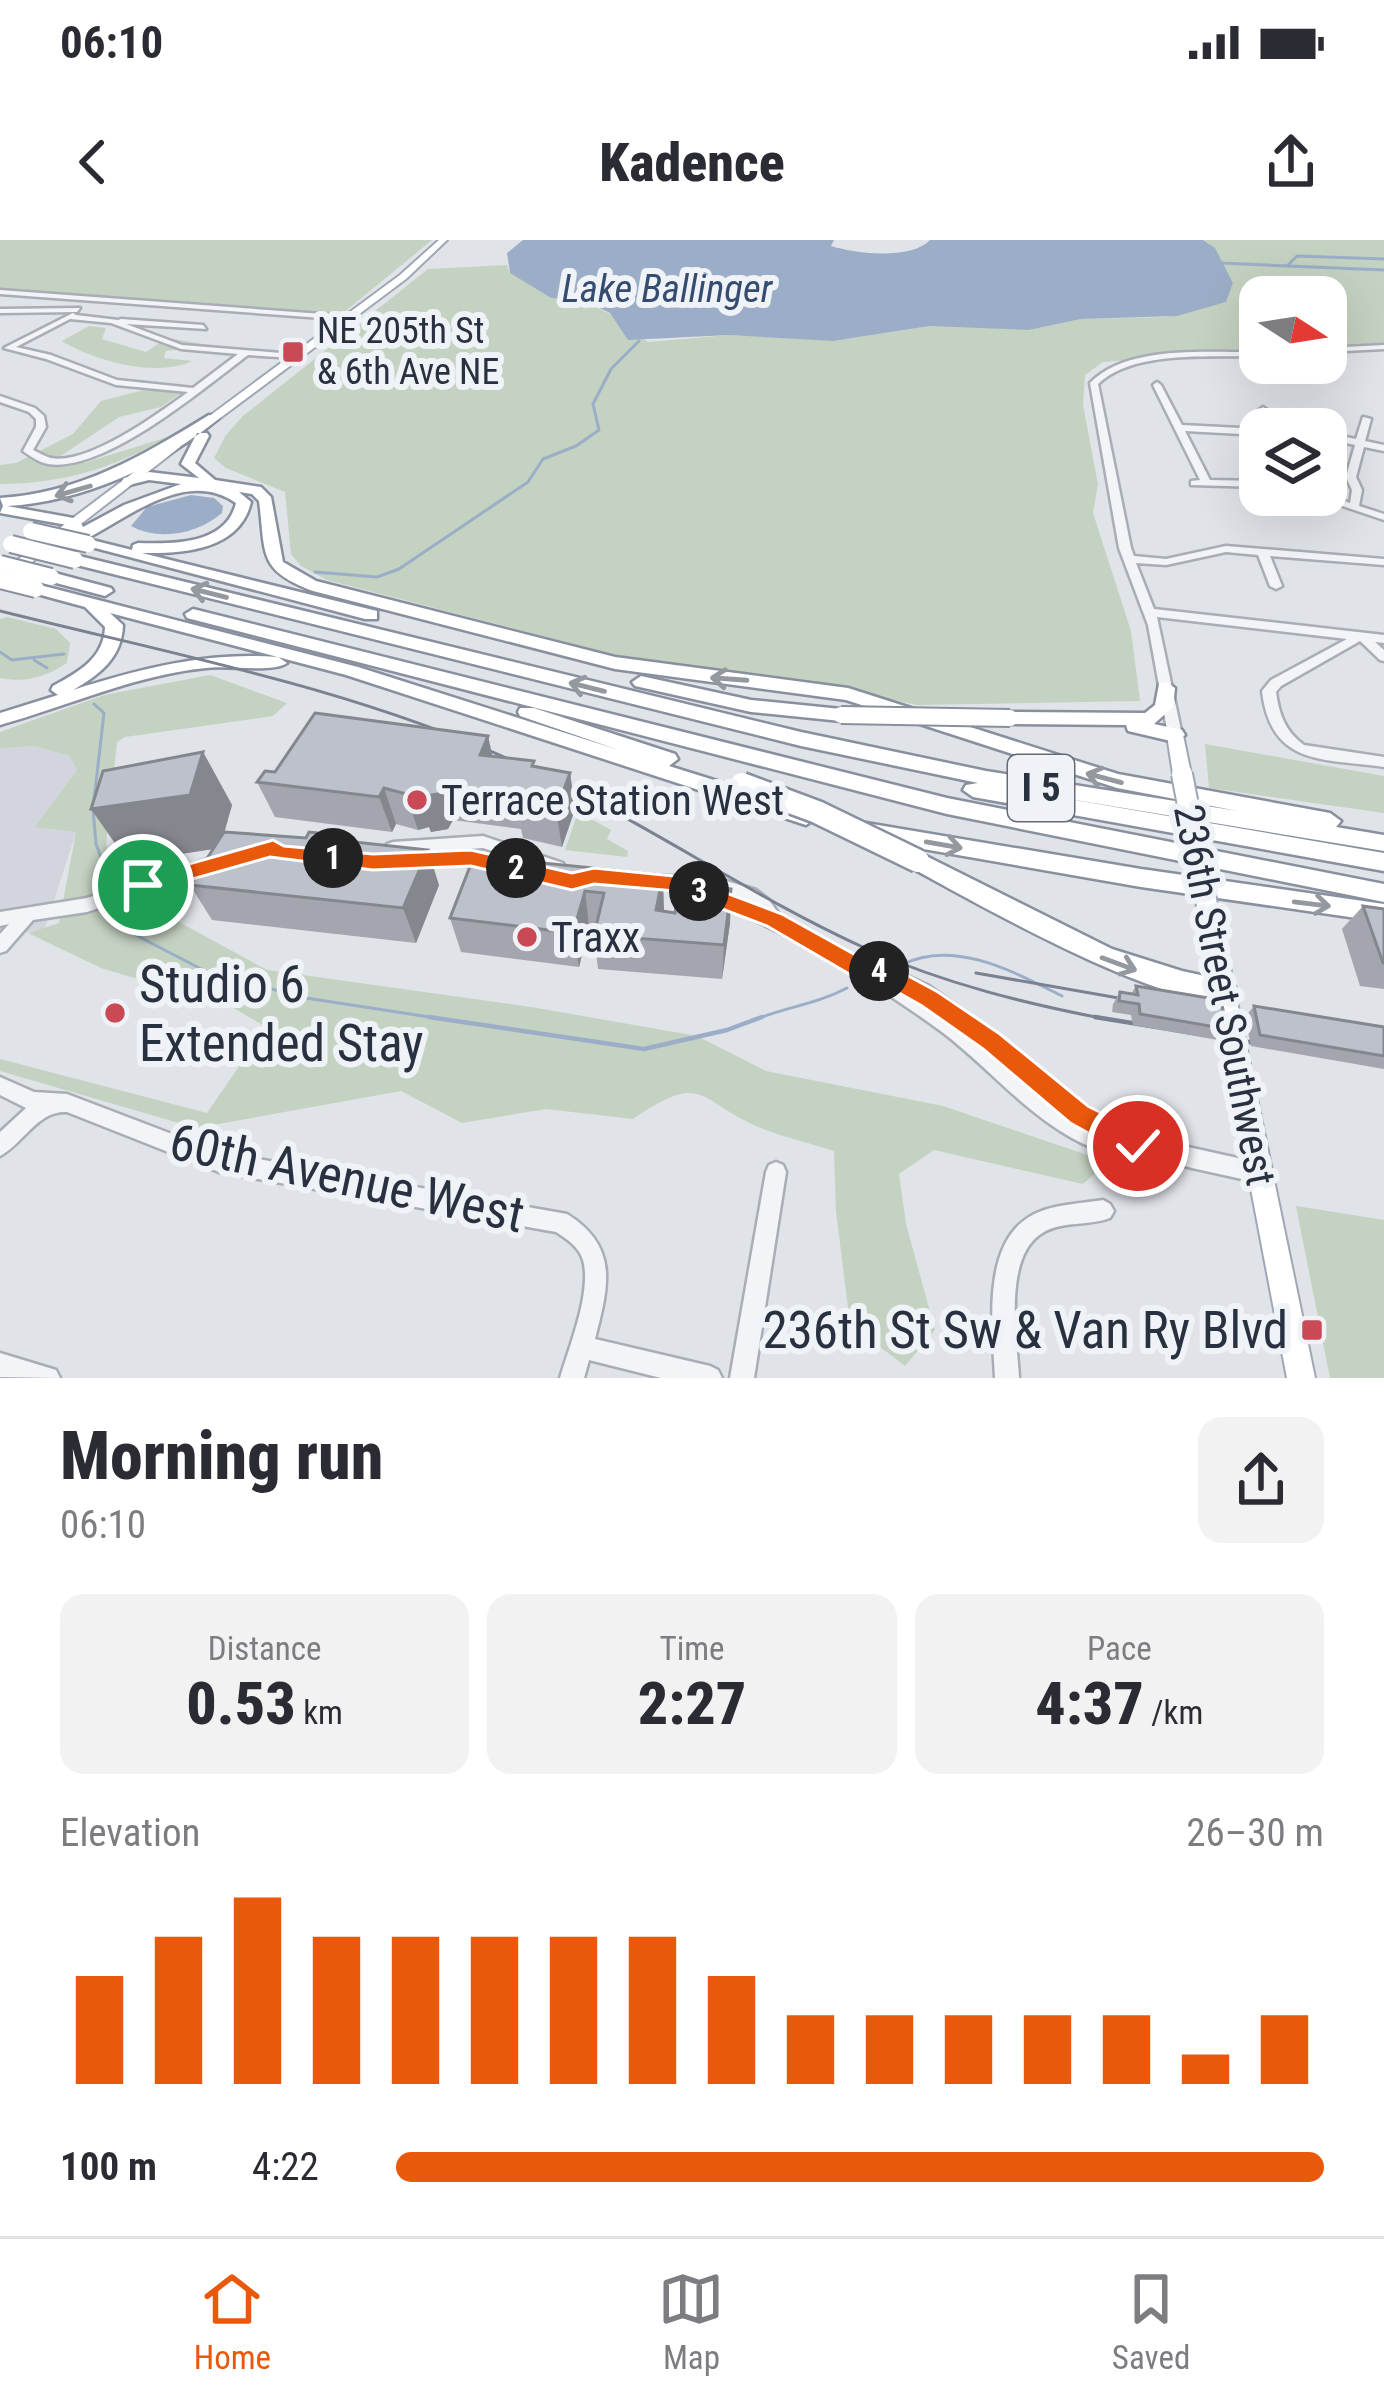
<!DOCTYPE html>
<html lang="en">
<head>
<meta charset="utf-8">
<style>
	body { margin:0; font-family:"Roboto Condensed",sans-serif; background:#f2f2f3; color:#2b2b33; height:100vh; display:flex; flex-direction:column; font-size:45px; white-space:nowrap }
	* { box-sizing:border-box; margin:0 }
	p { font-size:39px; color:#7c7c81 }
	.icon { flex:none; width:66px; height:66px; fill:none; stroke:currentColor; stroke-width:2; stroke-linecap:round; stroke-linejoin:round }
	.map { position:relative; height:1138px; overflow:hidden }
	.panel { display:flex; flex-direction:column; background:#fff; flex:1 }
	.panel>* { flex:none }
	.needle { width:78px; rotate:102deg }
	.tools { position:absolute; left:1239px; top:36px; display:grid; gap:24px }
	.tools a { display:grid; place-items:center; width:108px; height:108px; border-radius:24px; background:#fff; box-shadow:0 12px 48px #0002; font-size:60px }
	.pin { position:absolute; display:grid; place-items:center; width:102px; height:102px; color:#fff; margin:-51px; border:6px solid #fff; border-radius:50%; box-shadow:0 3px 12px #0007 }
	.km { position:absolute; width:60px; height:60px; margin:-30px; border-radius:50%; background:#222; color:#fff; font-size:33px; line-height:60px; text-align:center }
	.round { display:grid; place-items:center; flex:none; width:126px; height:126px; border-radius:24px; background:#f2f2f3 }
	.summary { display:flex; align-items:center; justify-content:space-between; height:204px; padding:0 60px }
	h1 { font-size:66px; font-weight:800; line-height:90px }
	.figures { display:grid; grid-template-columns:repeat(3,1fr); gap:18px; height:204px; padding:12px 60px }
	.figures div { display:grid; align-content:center; border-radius:24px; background:#f2f2f3; text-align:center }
	.figures b { font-size:60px; font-weight:800 }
	.figures small { font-size:33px; font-weight:400 }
	.figures p { font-size:33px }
	.chart { height:336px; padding:24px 60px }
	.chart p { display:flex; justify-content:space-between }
	.chart svg { width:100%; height:216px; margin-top:12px; stroke:#ea580c; stroke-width:6 }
	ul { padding:0 60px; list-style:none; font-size:39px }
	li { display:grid; grid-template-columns:192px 144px 1fr; align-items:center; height:90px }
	li i { height:30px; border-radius:15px; background:#ea580c }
	.status { display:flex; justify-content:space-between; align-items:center; height:84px; padding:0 60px; background:#fff; direction:ltr }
	.status svg { height:33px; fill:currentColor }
	header { display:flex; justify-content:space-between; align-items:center; height:156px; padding:0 60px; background:#fff; font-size:54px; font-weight:800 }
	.tab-bar { display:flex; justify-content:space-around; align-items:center; height:168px; border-top:3px solid #e1e1e2; background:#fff; font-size:33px; color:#7c7c81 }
	.tab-bar a { display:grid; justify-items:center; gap:6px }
	.tab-bar .current { color:#ea580c }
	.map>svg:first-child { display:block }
</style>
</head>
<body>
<div class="status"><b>06:10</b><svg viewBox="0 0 49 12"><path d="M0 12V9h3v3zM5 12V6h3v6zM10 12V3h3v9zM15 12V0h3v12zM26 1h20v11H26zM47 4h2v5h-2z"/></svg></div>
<header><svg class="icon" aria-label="back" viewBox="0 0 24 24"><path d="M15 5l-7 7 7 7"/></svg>Kadence<svg class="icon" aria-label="share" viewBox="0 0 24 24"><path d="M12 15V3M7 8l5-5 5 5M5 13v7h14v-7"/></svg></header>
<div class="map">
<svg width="1384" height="1138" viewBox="0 0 1384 1138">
	<rect width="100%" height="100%" fill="#e0e3e8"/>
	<!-- built -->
	<polygon fill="#d2d5dd" points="33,506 71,516 77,530 37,587 76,592 45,688 0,699 0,507"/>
	<!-- green -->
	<g fill="#c4d2c1">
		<polygon points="0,0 432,0 342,74 0,49"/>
		<polygon points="1203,0 1384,0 1384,105 1326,108 1326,57 1260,57 1260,111 1103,122 1085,135 1083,165 1098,244 1093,273 1131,391 1140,461 917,465 809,442 639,421 327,340 301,326 291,314 285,252 226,228 214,218 226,195 243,176 428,29 507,25 509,32 551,58 585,61 610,74 648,102 729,95 847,99 930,86 1015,85 1029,90 1081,79 1165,77 1226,62 1233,43 1211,5"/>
		<path d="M89 86 106 88 102 99 146 112 167 98 209 105 166 111 164 118 192 121C157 138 94 121 62 101Z"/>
		<path d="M144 150 181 153 161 167 119 177 47 225 84 223 171 196C115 227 64 244 0 244V225L16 223 73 194 101 161Z"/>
		<path d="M7 377 56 389 70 403 67 423C45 437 26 443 0 438V379Z"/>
		<path d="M210 435 287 463 273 476 125 497 117 502 106 605 144 663 267 730 531 767 697 796 766 831 943 866 1108 922 1083 944 934 910 899 934 906 984 935 1090 905 1126 850 1084 836 971 834 911C810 903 784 897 761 888 697 862 706 829 633 879L546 869 462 883 401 851 196 888 0 831V819L207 873 266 787 232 767 101 728 28 693 59 683 76 592 35 587 77 530 70 516 34 506 0 508V492L104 455Z"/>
		<polygon points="1205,504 1384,536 1384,573 1209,548"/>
		<polygon points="578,572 611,590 607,599 628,611 627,617 565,610"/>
		<polygon points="1296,966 1384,980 1384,1138 1330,1138"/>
	</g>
	<!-- water -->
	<g fill="#9caec7">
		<path d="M523 0H834L831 6C857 14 911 20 930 0H1203L1215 8 1233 43 1226 62 1177 76 1081 79 1029 90 930 86 833 101 729 95 628 100 610 73 585 61 551 58 510 33 507 13Z"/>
		<path d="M191 255 214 258 223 266 222 273C199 293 160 302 131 286L147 267Z"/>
	</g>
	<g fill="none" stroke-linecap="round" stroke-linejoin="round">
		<!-- stream-far1 -->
		<g stroke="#9caec7" stroke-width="3">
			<polyline points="1220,23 1384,30"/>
			<polyline points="1288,25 1297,16 1384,19"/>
			<polyline points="315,332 377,337 399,329 528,242 543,219 576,206 599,190 593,164 611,129 639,101"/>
			<polyline points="0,412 12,420 64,414"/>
			<polyline points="34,420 47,428"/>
			<polyline points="94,464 104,473 94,560"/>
			<polyline points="93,569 96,604 113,650"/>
			<polyline points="493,615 510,620"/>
			<polyline points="116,659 126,690 207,732 306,758 449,780"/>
			<path d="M901 725C954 698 1014 732 1062 756"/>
			<path d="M754 780C786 767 817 764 847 748"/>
		</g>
		<!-- stream -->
		<polyline stroke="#9caec7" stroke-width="4.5" points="429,777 644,809 727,790 762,777"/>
		<defs>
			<g id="minor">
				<polygon points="0,50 349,76 353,78 349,80 0,54"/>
				<polygon points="80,68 77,72 0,73 0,69"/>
				<path d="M73 73 76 75 118 80 121 79 203 85 206 89 126 84 182 105 293 114 297 116 293 118 248 115C204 148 105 233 48 224 40 223 30 216 23 211L36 187V179L29 172 0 162V156L35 168 44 176 46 187 33 210C35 211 49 218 51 218 88 225 158 174 188 152L116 145 46 119 4 108ZM70 79 111 83 181 109 238 114 193 148 117 140 51 115 16 107Z"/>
				<polygon points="1384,105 1384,109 1326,112 1326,108"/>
				<path d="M1260 112V116C1213 118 1135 109 1098 144L1131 308 1134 316 1166 319 1226 306 1384 319V325L1270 316 1282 346 1276 349 1270 346 1258 315 1226 312 1166 325 1136 323 1154 369 1384 395V403L1375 402 1384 410V421L1380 420 1360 401 1281 446 1276 452C1279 474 1285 491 1304 505L1384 517V527C1324 518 1271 527 1262 451L1271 440 1347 399 1157 377 1182 495 1175 500 1168 495 1148 385 1119 308 1090 143C1128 104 1209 113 1260 112Z"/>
				<polygon points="1157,142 1161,145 1182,185 1260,189 1260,195 1185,191 1210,240 1260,241 1260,247 1191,245 1191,241 1200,240 1153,145"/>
				<polygon points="1263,167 1267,170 1278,189 1268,189 1259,170"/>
				<polygon points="1363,177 1371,179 1365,201 1384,205 1384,211 1364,207 1356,237 1362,250 1359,266 1384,274 1384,280 1310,255 1325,255 1350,263 1352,250 1346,237 1355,205 1326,199 1326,193 1356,199"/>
				<polygon points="483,596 563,623 565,627 563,631 557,633 483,608 393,614 387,612 385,608 387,604 393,602"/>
				<polygon points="446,611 493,616 499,618 501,622 499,626 493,628 446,623 415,626 409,624 407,620 409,616"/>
				<polygon points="217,616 223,618 225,622 223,626 87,672 33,680 6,711 0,713 0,694 9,684 0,686 0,672 87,658"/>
				<path d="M646 635 717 638 756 650 769 660 781 677 863 722 899 732 929 746 985 786 1065 853 1112 882 1170 903 1260 923 1267 926 1270 933 1267 940 1260 943 1192 928 1143 914C1119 918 1093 910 1072 898 1023 871 987 826 942 792 870 739 791 694 708 660L706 655 709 650 646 647 640 645 638 641 640 637Z"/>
				<path d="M0 837 34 852 67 854 219 912 567 974C620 1007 608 1047 595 1099L710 1126 718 1130 722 1138H661L589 1120 584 1138H560C569 1107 592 1052 583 1020 579 1007 567 999 556 992L219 932 67 872C38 870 24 903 0 916V892L26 868 0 855Z"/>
				<polygon points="776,922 783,925 786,932 754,1138 730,1138 766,932 769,925"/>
				<path d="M1103 960 1110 964 1114 971 1110 978C1090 986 1063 981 1044 992 1002 1015 1017 1098 1019 1138H995C993 1090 981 1007 1029 977 1050 964 1079 964 1103 960Z"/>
				<polygon points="0,1113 56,1130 60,1138 0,1137"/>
			</g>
			<g id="major">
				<polygon points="439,0 447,0 406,39 200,193 192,193 192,189 400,35"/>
				<polygon points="170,205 180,207 10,339 0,339 0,333"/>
				<polygon points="1175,489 1183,495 1191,534 1182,540 1173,534 1167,495"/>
				<polygon points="1207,657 1214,659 1217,665 1315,1138 1287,1138 1197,665 1200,659"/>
			</g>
			<g id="highway">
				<path d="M209 175 219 178C162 226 82 262 7 266L79 279 83 287 124 265 181 244 149 240 129 245 122 241 124 238 149 232 199 238 181 224 197 193H207L209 196 195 223 215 240 261 247 271 257 283 322 316 341 615 417 848 448 1118 534 1330 573 1341 581 1336 587 1384 595V611L1039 554 1384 613V631L973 557 963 550 966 545 978 543 801 506 69 323 67 320 75 315 801 492 986 531 1238 571 1117 548 846 460 615 429 313 351C257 330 266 314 259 261L252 254 239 252 251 262C240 310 183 314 142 313L377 371V379H365L80 304 88 299 132 310 133 305 138 303C173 304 226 305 236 263 181 224 118 288 67 308L59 303 70 295 67 285 0 273 3 266 0 258C80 253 142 216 209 175Z"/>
				<polygon points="51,332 111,348 113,351 105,356 45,340 43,337"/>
				<path d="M36 344 358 427 619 510 520 476 518 472 520 468H534L675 514 678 519 669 526 813 571 817 577 806 585 346 435 110 373 123 385C122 418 99 435 73 450 142 428 206 412 278 417L287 423C273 433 227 425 206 428 135 435 68 466 0 485V473L58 455 51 450 53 446C79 432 104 418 105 387L85 367 30 352 28 349Z"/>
				<polygon points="193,369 947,558 1384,644 1384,662 947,574 187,378 185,374"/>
				<polygon points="641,436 751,460 841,469 850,475 841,481 751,472 635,446 632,442"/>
				<polygon points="1166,442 1175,448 1173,467 1154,484 1182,490 1185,495 1175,502 1128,491 1126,485 1010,484 1000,478 1010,472 1145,473 1155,465 1159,444"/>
				<polygon points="866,583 1141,629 1384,664 1384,682 1141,647 866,599 858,597 855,591 858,585"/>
				<path d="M918 612 1112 709 1182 731 1233 742 1236 750 1233 758C1176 778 967 658 910 627L907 621 910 615Z"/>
			</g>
		</defs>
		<!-- minor casing -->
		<use href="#minor" stroke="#a9adb5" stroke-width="5"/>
		<!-- major casing -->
		<use href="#major" stroke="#9fa6b4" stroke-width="4"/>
		<!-- highway casing -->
		<use href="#highway" stroke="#888f9e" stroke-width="5"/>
		<!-- minor -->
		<use href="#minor" fill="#f2f4f7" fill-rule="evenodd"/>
		<!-- major -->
		<use href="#major" fill="#fff" fill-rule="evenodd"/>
		<!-- highway -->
		<use href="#highway" fill="#fff" fill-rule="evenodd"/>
		<!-- tram-far1 -->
		<g stroke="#7a8191" stroke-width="3">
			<path d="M0 371C176 415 357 449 522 525 641 579 748 655 867 709 945 744 1027 764 1111 780"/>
			<polyline points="976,733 1147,763"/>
			<polyline points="1195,771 1249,780"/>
		</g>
		<!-- tram -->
		<g stroke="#7a8191" stroke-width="4.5">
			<polyline points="1095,777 1280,807"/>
			<polyline points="1230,777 1277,784"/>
		</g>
		<defs>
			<polyline id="major-bridge" points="1182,534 1207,665"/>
			<g id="highway-bridge-far1">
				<polyline points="31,291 88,304"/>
				<polyline points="11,304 75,320"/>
				<polyline points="0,324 51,337"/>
				<polyline points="0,340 36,349"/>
				<polyline points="841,475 1010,478"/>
			</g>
			<polyline id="highway-bridge" points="742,544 817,572 918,621"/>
		</defs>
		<!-- major-bridge casing -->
		<use href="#major-bridge" stroke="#9fa6b4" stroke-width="24" stroke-linecap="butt"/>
		<!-- highway-bridge-far1 casing -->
		<use href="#highway-bridge-far1" stroke="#888f9e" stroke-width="20" stroke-linecap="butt"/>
		<!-- highway-bridge casing -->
		<use href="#highway-bridge" stroke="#888f9e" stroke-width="27" stroke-linecap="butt"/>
		<!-- major-bridge -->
		<use href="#major-bridge" stroke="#fff" stroke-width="20"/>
		<!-- highway-bridge-far1 -->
		<use href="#highway-bridge-far1" stroke="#fff" stroke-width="16"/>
		<!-- highway-bridge -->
		<use href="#highway-bridge" stroke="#fff" stroke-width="22"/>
	</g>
	<!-- wall -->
	<g fill="#a3a6af">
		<polygon points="203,512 232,565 224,592 306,598 338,595 341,601 439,645 416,703 212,680 190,645 213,609 128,622"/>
		<polygon points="493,516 570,533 575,569 562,607 523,598 521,589 453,580 448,589 431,592 429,587 418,590 396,584 392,592 275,577 257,542 275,532"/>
		<polygon points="474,616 664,671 675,673 731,649 730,683 722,739 598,729 594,695 596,687 589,686 579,727 461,712 450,678"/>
		<polygon points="1363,666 1384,669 1384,749 1360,746 1342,689"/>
		<polygon points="1136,746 1227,789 1218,800 1133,785 1131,775 1112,772 1113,764 1120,752 1131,754"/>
		<polygon points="1254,766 1384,787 1384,829 1251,806 1245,777"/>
	</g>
	<!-- shaded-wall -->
	<g fill="#84878e">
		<polygon points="488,496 496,532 480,515"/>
		<polygon points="203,512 232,565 220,608 128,622 91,569"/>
		<polygon points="570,533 575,569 562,607 556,571"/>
		<polygon points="442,545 453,580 448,589 431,592 429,587 418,590 406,554"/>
		<polygon points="384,548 396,584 392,592 379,557"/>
		<polygon points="428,610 439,645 416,703 403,668"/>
		<polygon points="663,635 664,670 658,700 656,670"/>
		<polygon points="731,649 730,683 722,739 724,705"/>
		<polygon points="585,651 589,686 579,727 573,693"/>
	</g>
	<!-- building -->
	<g fill="#bdc1cb" stroke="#84878e" stroke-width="3">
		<polygon points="315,473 488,496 480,515 534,521 532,526 570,533 556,571 515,562 519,554 442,545 438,554 419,557 418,551 406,554 384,548 379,557 257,542 265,531 275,532"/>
		<polygon points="203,512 190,555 91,569 103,531"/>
		<polygon points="224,592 306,598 309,592 338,595 336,600 428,610 403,668 190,645"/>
		<polygon points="474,616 663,635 656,670 675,673 682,637 713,640 712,646 731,649 724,705 594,695 604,653 585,651 573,693 450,678"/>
		<polygon points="1363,666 1384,669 1384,723 1383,723"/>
		<polygon points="1136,746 1221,760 1227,789 1140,774 1139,764 1119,761 1120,752 1138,755"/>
		<polygon points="1254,766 1384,787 1384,816 1260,795"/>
	</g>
	<!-- one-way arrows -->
	<defs><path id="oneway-shaft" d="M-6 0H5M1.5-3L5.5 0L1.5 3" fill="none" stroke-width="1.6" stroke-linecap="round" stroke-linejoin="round" transform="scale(3)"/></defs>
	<g stroke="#94989f">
		<use href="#oneway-shaft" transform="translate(73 251) rotate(164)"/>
		<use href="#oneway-shaft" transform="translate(209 353) rotate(-166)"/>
		<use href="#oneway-shaft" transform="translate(729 439) rotate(-176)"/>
		<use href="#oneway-shaft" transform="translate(587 447) rotate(-166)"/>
		<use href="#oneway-shaft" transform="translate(1104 538) rotate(-165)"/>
		<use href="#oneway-shaft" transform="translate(944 605) rotate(10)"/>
		<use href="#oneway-shaft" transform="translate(1312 664) rotate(7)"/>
		<use href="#oneway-shaft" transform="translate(1119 724) rotate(20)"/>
	</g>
	<!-- route -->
	<polygon fill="#ea580c" stroke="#fff" stroke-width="3" points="273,600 284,606 373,614 471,610 572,633 594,628 684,637 782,674 863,719 888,725 938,752 1000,794 1088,866 1148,897 1152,906 1148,915 1138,919 1129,915 1070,883 983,809 922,766 876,740 851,735 767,686 675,651 594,644 572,650 471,626 373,630 270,617 143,653 133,645 143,637"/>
	<!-- markers -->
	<g fill="#c94954" stroke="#eff2f6" stroke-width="4.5">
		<rect x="281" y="100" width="24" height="24" rx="6"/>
		<circle cx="417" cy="560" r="12"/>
		<circle cx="527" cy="697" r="12"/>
		<circle cx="115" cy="773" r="12"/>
		<rect x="1300" y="1078" width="24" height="24" rx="6"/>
	</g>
	<g text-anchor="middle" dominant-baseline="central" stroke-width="12" stroke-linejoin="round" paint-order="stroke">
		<!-- far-poi labels -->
		<g font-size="36" fill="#29303f" stroke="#eff2f6" text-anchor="start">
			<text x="317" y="91">NE 205th St<tspan x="317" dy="41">&amp; 6th Ave NE</tspan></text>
		</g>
		<!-- far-water labels -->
		<g font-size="39" font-style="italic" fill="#354c71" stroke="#eff2f6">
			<text x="667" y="49">Lake Ballinger</text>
		</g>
		<!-- shield labels -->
		<rect fill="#eff2f6" stroke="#646a76" stroke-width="3" x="1008" y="515" width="66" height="66" rx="9"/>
		<g font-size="39" font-weight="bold" fill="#29303f">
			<text x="1041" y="548">I 5</text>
		</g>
		<!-- poi labels -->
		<g font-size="42" fill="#29303f" stroke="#eff2f6" text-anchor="start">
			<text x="441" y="560">Terrace Station West</text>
			<text x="551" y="697">Traxx</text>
		</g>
		<!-- street labels -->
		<g font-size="42" fill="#29303f" stroke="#eff2f6">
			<text transform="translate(1225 755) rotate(79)">236th Street Southwest</text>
		</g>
		<!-- near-poi labels -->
		<g font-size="51" fill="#29303f" stroke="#eff2f6" text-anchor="start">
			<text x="139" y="744">Studio 6<tspan x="139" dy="59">Extended Stay</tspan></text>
			<text x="1288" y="1090" text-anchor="end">236th St Sw &amp; Van Ry Blvd</text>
		</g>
		<!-- near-street labels -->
		<g font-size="51" fill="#29303f" stroke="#eff2f6">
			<text transform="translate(347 938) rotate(12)">60th Avenue West</text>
		</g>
	</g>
</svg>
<div class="tools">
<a><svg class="needle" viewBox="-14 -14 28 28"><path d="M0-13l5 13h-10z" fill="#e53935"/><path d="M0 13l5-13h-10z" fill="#7c7c81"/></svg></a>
<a><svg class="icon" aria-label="layers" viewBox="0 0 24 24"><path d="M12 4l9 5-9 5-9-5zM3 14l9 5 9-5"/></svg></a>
</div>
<div class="pin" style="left:143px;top:645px;background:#1e9e55"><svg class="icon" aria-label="arrive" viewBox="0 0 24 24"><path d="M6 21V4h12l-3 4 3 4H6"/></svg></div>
<div class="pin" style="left:1138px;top:906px;background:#d93025"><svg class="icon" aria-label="check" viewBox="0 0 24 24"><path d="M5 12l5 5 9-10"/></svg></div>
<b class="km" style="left:333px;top:618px">1</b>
<b class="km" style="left:516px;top:628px">2</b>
<b class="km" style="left:699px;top:651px">3</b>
<b class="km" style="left:879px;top:731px">4</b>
</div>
<section class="panel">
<div class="summary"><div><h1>Morning run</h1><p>06:10</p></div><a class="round"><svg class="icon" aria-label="share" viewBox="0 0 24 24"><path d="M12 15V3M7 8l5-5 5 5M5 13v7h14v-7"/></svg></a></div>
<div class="figures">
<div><p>Distance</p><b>0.53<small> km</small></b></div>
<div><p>Time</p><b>2:27</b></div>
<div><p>Pace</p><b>4:37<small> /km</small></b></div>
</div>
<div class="chart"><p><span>Elevation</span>26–30 m</p>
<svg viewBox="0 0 160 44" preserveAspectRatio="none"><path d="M5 44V22M15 44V14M25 44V6M35 44V14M45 44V14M55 44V14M65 44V14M75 44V14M85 44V22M95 44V30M105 44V30M115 44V30M125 44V30M135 44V30M145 44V38M155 44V30"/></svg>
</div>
<ul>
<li><b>100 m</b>4:22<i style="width:100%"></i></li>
</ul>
</section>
<nav class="tab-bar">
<a class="current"><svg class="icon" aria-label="home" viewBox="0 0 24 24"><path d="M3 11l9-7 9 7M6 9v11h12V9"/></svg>Home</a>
<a><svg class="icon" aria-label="map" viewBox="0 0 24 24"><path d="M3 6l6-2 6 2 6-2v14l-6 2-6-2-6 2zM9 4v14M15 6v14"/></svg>Map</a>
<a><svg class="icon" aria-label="saved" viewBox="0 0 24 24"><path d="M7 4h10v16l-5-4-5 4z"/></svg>Saved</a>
</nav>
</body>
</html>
